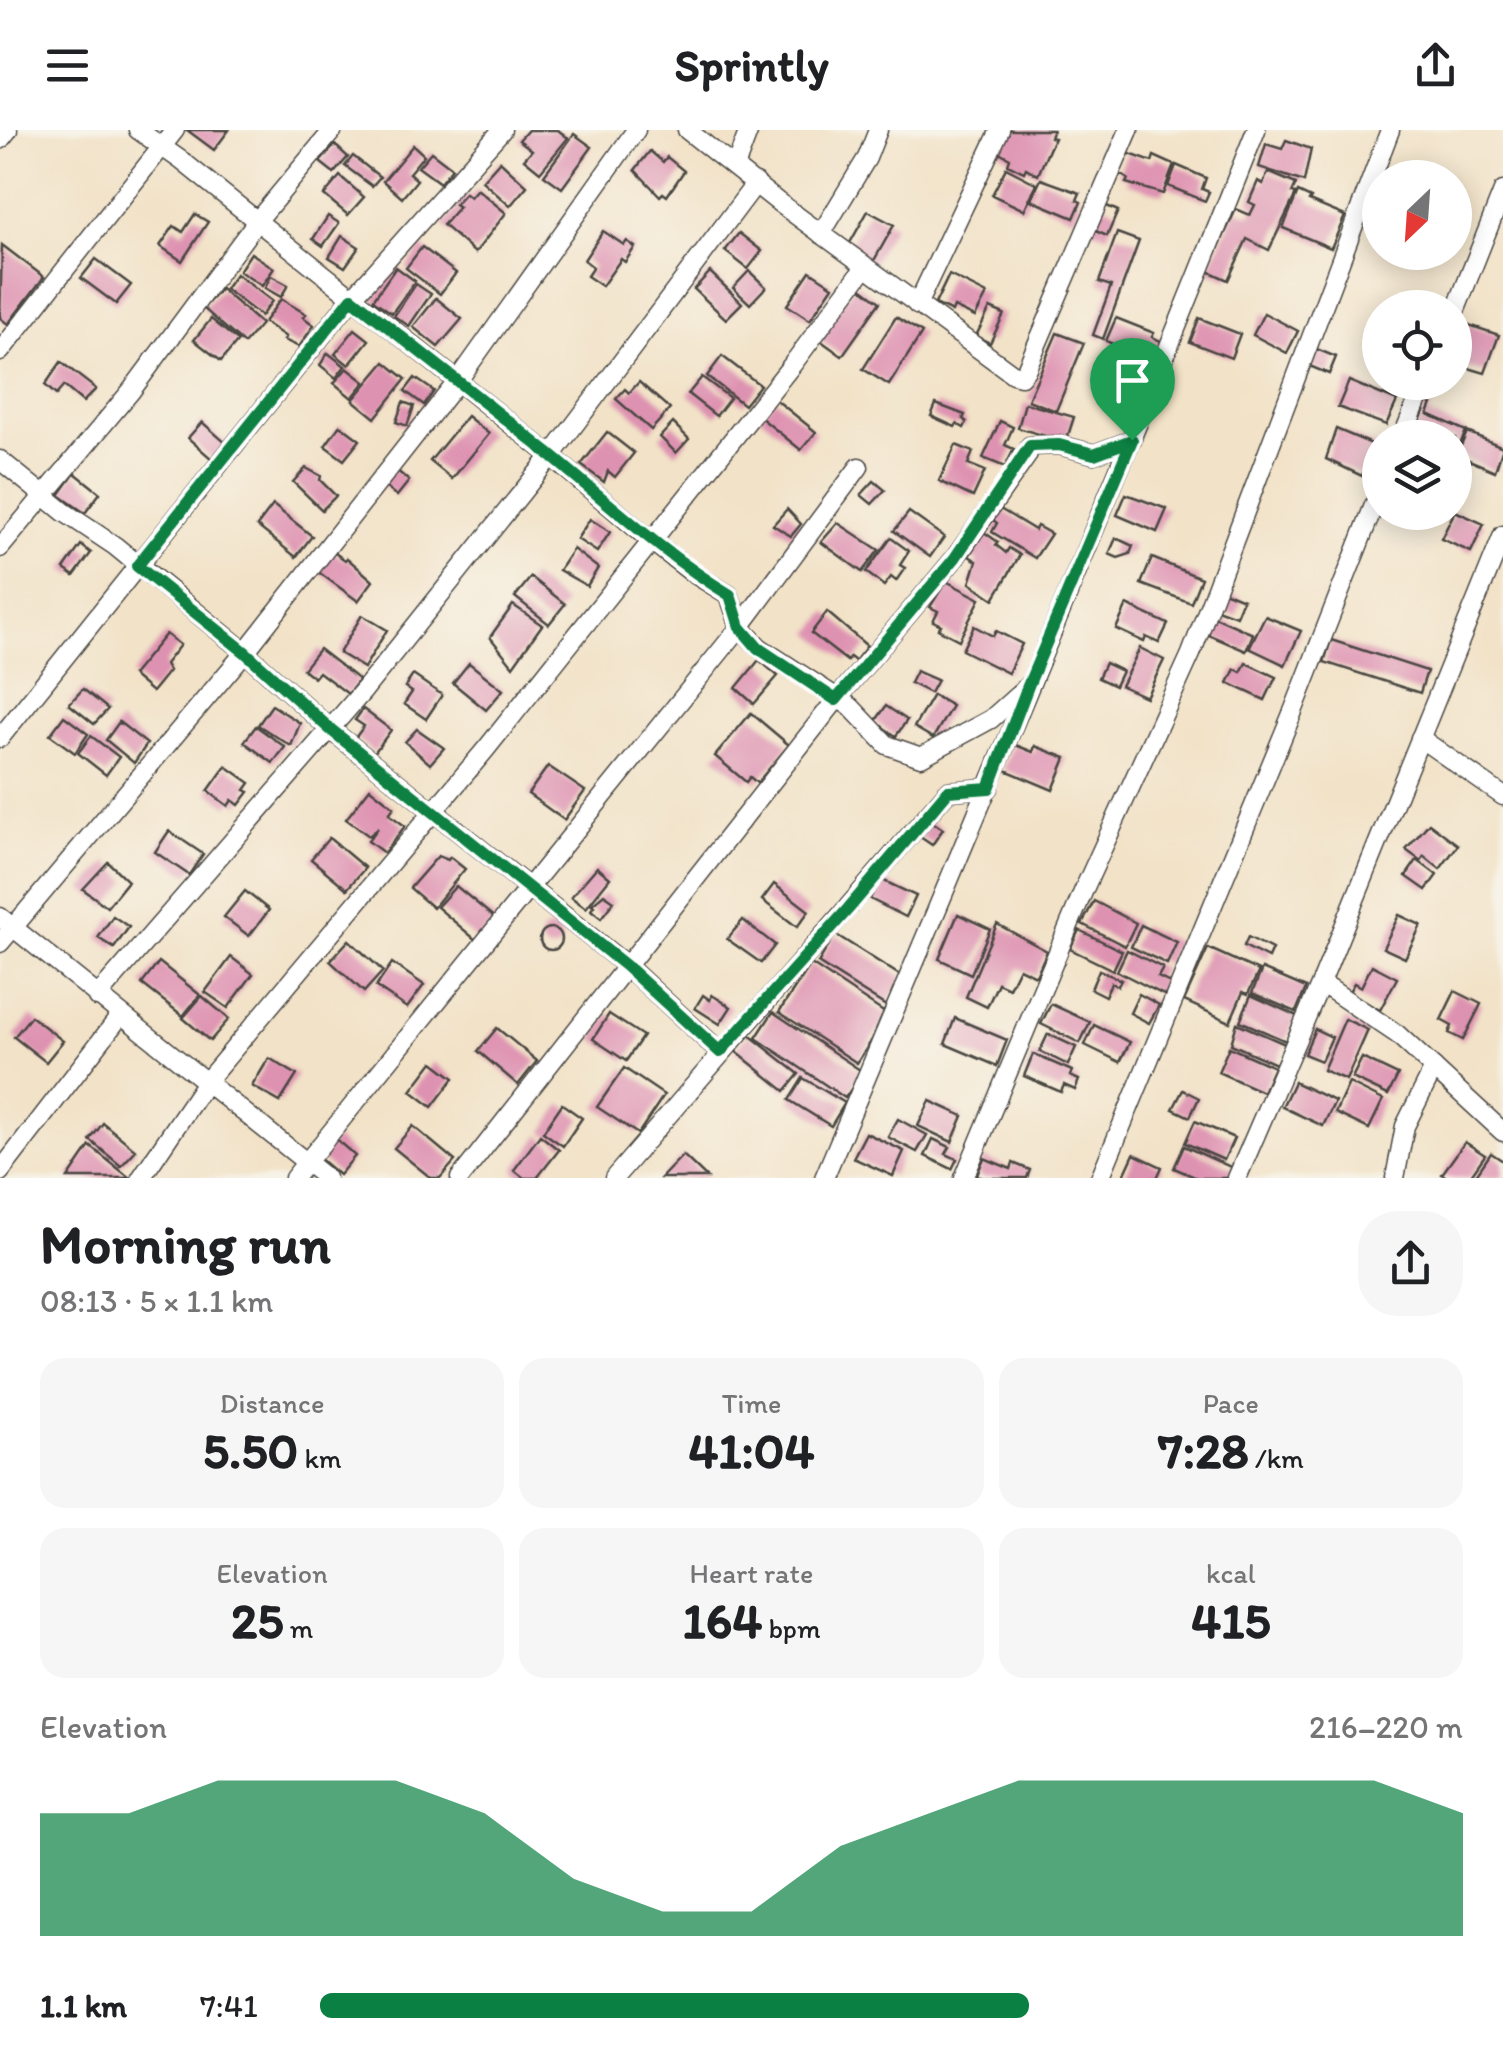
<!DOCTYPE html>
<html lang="en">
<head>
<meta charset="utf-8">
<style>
	body { margin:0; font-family:Itim,sans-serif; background:#f6f6f6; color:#202124; height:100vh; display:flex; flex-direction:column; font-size:38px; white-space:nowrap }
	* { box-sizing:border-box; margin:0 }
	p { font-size:32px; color:#757577 }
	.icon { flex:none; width:55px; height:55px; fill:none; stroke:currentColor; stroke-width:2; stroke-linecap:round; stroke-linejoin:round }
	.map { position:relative; height:1048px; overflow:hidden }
	.panel { display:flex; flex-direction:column; background:#fff; flex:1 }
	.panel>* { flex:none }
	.needle { width:65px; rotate:205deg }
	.tools { position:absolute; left:1362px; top:30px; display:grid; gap:20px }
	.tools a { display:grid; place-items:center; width:110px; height:110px; border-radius:50%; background:#fff; box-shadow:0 5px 25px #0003; font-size:50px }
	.pin { position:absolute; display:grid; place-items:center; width:85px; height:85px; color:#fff; margin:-102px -42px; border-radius:50% 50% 50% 0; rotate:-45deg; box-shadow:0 0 10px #0007 }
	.pin .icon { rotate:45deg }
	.round { display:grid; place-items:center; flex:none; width:105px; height:105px; border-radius:40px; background:#f6f6f6 }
	.summary { display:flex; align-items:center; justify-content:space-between; height:170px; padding:0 40px }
	h1 { font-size:55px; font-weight:700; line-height:75px }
	.metrics { display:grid; grid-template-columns:repeat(3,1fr); gap:15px; height:170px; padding:10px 40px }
	.metrics div { display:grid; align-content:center; border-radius:25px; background:#f6f6f6; text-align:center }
	.metrics b { font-size:50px; font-weight:700 }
	.metrics small { font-size:28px; font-weight:400 }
	.metrics p { font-size:28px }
	.chart { height:280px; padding:20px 40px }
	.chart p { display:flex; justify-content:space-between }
	.chart svg { width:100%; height:180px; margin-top:10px; fill:#0b8043; opacity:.7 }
	ul { padding:0 40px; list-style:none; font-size:32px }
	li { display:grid; grid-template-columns:160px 120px 1fr; align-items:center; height:75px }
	li i { height:25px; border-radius:12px; background:#0b8043 }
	header { display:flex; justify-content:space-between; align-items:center; height:130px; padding:0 40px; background:#fff; font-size:45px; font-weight:700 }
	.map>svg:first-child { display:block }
</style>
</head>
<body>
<header><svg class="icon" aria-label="menu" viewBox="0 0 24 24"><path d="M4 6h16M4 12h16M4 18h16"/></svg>Sprintly<svg class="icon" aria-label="share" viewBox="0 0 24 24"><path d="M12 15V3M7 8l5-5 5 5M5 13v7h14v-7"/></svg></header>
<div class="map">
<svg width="1503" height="1048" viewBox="0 0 1503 1048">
	<rect width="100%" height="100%" fill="#f7f3e8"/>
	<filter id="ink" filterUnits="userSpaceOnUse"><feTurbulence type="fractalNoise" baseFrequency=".01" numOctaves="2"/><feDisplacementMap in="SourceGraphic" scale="20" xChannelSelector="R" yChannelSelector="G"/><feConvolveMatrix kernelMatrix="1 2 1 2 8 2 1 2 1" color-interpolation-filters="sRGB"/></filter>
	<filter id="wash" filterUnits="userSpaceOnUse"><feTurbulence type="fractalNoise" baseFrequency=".0048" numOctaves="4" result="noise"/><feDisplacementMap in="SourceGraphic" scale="40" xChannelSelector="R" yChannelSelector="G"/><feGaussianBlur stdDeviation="2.25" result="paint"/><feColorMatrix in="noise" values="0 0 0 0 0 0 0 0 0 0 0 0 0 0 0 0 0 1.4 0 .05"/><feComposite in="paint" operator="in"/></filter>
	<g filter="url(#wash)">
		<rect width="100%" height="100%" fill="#f2e2c7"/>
		<g id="blocks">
			<!-- building -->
			<g fill="#de92b1">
				<polygon points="187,0 229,0 214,20"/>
				<polygon points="528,0 558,0 568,8 540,42 524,29 532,20 519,10"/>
				<polygon points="1008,0 1053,0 1050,7 1054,8 1038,45 1026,38 1024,42 1008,34 1010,28 999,22"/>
				<polygon points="574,4 592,17 562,58 544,45"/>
				<polygon points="1286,10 1311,19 1304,52 1259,37 1266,14 1282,19"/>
				<polygon points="335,15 348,27 334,43 320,32"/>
				<polygon points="413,15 424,25 409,43 417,50 402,68 383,51"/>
				<polygon points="650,21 663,32 667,27 684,41 667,66 663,63 660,66 635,40"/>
				<polygon points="431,22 452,38 440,53 418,37"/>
				<polygon points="1127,23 1152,32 1154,26 1174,35 1163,64 1126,53 1128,49 1118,43"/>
				<polygon points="353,26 380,47 372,56 345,36"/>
				<polygon points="500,31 527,56 510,76 482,51"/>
				<polygon points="1176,35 1206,48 1202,59 1209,62 1205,71 1168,56"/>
				<polygon points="1006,38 1037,54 1024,80 992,65"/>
				<polygon points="1268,42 1296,54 1292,63 1296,64 1269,120 1247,109 1228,150 1208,141 1236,79 1250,85 1255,75 1249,72 1258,51 1263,54"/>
				<polygon points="340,46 364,67 348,85 324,65"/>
				<polygon points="1041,49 1080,63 1077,70 1081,72 1074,88 1031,70"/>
				<polygon points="477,59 506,83 475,123 443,95 459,77 455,74 465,63 470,67"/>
				<polygon points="1298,62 1311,68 1309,71 1345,86 1331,118 1283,98"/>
				<polygon points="1100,73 1118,81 1107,106 1089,98"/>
				<polygon points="868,81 894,95 872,134 846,120"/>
				<polygon points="195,84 208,92 182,131 160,116 174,96 183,102"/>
				<polygon points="328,86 339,93 323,116 313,109"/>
				<polygon points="603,101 624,115 627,111 635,117 625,132 621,129 602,156 587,146 593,137 584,130"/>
				<polygon points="739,103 762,121 748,139 725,121"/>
				<polygon points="1117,103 1139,111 1103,209 1093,205 1111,156 1099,152"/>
				<polygon points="342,106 359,117 345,137 329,127"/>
				<polygon points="2,115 44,147 8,194 0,188"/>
				<polygon points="422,117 456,143 440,164 406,138"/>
				<polygon points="251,123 274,138 262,156 239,141"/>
				<polygon points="96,129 131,155 116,174 81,148"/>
				<polygon points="396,137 415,151 392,183 373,170"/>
				<polygon points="749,141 766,157 750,174 733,158"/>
				<polygon points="810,141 833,156 810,190 787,175"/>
				<polygon points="710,142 742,173 726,189 694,159"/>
				<polygon points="236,144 272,171 261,186 225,159"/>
				<polygon points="949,145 987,164 975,187 954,177 952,182 935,174"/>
				<polygon points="271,146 288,155 281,167 265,158"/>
				<polygon points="416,154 431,164 409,196 394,186"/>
				<polygon points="856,154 880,172 842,226 817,208"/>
				<polygon points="221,159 261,194 244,214 203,178"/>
				<polygon points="436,168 462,189 438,217 413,197"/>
				<polygon points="281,169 306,184 303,187 314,195 299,217 284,210 286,207 264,192"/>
				<polygon points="990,178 1004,184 990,213 976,206"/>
				<polygon points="1264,183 1298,201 1287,223 1253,205"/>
				<polygon points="896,187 922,203 889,255 863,239"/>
				<polygon points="1116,188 1154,203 1152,207 1163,212 1155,229 1144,224 1143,228 1106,211"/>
				<polygon points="1199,188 1240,204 1231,228 1190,212"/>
				<polygon points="211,189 238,211 221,231 194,210"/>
				<polygon points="1466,194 1499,205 1485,243 1455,234 1455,225"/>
				<polygon points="355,199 369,210 349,235 335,224"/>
				<polygon points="1057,203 1084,213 1056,281 1028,270"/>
				<polygon points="1314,218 1336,227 1329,244 1307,235"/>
				<polygon points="328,223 345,236 336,248 320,235"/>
				<polygon points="722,226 760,255 744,275 707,246"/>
				<polygon points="61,232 96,259 83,272 64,256 56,265 45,255"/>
				<polygon points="385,232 406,249 375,288 353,270"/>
				<polygon points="347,238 365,252 352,268 334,253"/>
				<polygon points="702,247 730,268 716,286 688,264"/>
				<polygon points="415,248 434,261 424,275 405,261"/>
				<polygon points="1349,251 1397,271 1386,295 1338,277"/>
				<polygon points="639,252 670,279 651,300 616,269 625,259 629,263"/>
				<polygon points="775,269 816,302 801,320 760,287"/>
				<polygon points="1421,269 1432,274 1428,284 1466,301 1455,326 1455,308 1414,306 1424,281 1417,278"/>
				<polygon points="403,272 414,276 407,296 396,292"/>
				<polygon points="1025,273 1074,287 1066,312 1018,298"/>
				<polygon points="936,274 965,285 963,289 967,292 964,298 957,294 955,297 931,286"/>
				<polygon points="467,286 489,304 452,349 430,331"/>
				<polygon points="1000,291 1013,297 1005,315 1014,319 1005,337 983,328"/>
				<polygon points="202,292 227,314 213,330 188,308"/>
				<polygon points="673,293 689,309 676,323 660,307"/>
				<polygon points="340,295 360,310 344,330 325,316"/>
				<polygon points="1336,299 1379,317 1372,334 1368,332 1362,346 1326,329"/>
				<polygon points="607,302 634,323 615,347 608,341 604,352 581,335"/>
				<polygon points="1467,302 1503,317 1495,341 1457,325"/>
				<polygon points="956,315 973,322 968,334 985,341 973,367 939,351"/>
				<polygon points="306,338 321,346 320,350 336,366 322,380 293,352"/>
				<polygon points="394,338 409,351 397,366 381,354"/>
				<polygon points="75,343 100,363 85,383 59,365"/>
				<polygon points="874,351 885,360 872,374 861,365"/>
				<polygon points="1126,364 1167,379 1157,402 1117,385"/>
				<polygon points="273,375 312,406 296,427 257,396"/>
				<polygon points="787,379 801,394 791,406 773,395"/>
				<polygon points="1000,379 1035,400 1037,396 1051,404 1035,428 992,402 997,393 993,390"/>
				<polygon points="1455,381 1484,394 1471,422 1441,409"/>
				<polygon points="909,382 944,407 930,427 894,401"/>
				<polygon points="590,389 610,402 597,422 577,409"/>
				<polygon points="838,393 879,420 862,442 821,412"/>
				<polygon points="984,402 998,412 996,415 1006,423 1009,418 1020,425 994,469 970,453 977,431 969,426"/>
				<polygon points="891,408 909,421 900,435 905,438 896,451 891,447 884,456 866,442"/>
				<polygon points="1116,408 1133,416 1130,424 1118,428 1109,424"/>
				<polygon points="81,415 91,423 74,446 64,439"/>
				<polygon points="573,419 598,438 587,456 559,440"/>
				<polygon points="332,421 345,430 347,428 373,451 358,471 317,441"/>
				<polygon points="1152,428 1201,448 1191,473 1141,454"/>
				<polygon points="531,447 565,474 549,494 515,467"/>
				<polygon points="946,451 980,469 959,510 938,499 941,495 933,491 938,481 930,477"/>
				<polygon points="1221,460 1243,469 1236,486 1214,478"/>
				<polygon points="513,475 542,495 513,536 490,507"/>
				<polygon points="1127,475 1168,494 1159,513 1146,507 1144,512 1116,499"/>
				<polygon points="827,482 867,516 855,531 850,527 847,531 811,503"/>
				<polygon points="362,485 387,500 364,538 339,523"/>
				<polygon points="1265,486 1301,501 1285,535 1249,518"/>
				<polygon points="1215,487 1253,504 1246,521 1207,504"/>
				<polygon points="974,496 993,506 996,501 1022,514 1008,543 962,520"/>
				<polygon points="166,504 180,515 165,534 169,541 152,562 132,545"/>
				<polygon points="1331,510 1427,541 1420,563 1324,532"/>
				<polygon points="1140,518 1164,530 1146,567 1121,556"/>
				<polygon points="319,519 359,550 348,564 319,542 314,548 303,539"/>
				<polygon points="759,530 778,546 754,574 736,558"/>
				<polygon points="469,533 503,560 486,580 453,553"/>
				<polygon points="1105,533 1122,541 1115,556 1098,548"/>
				<polygon points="1246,533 1276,547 1265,570 1228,553 1235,539 1241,542"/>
				<polygon points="916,541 937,550 930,563 910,553"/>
				<polygon points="413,545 442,565 426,589 404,574 412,562 405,557"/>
				<polygon points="83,559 108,579 94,594 69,574"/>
				<polygon points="933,565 952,576 933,608 914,597"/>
				<polygon points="272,575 300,593 291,616 258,595"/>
				<polygon points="886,576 907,590 896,606 875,592"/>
				<polygon points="363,579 391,600 374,623 355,608 364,596 355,590"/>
				<polygon points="751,583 789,615 757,653 750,647 746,652 715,626"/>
				<polygon points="64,586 88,604 75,623 50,605"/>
				<polygon points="119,592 147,614 134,633 106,610"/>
				<polygon points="256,596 285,617 273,633 244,612"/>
				<polygon points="417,599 444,618 430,634 405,612"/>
				<polygon points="91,606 119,627 106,645 78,623"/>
				<polygon points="1013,614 1033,622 1035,616 1066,628 1053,660 1003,639"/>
				<polygon points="226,636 250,653 245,660 249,662 239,675 232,670 228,676 208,661"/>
				<polygon points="548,636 585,661 564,690 528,664"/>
				<polygon points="370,658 394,677 389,684 405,696 384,723 368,711 378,698 369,706 346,689"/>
				<polygon points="931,691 943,699 932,715 920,707"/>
				<polygon points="1429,693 1458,715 1440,739 1424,726 1421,731 1406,720"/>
				<polygon points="169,701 203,724 189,745 155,722"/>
				<polygon points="329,708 365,738 347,759 311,729"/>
				<polygon points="438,726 448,730 450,727 465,739 433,778 410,758"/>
				<polygon points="1417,730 1437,745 1426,760 1406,746"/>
				<polygon points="108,732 128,751 107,777 83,759"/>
				<polygon points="597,737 610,748 586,778 571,767"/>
				<polygon points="880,749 916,766 906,787 870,769"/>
				<polygon points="774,754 809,781 797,797 762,770"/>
				<polygon points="456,756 496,789 477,811 437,777"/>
				<polygon points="245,761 269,780 249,806 224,787"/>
				<polygon points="604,764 614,771 601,788 591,780 594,776 592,774"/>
				<polygon points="1094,771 1136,793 1125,816 1082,794"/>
				<polygon points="958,784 990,799 971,844 939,829"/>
				<polygon points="1399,785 1421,795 1405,828 1383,818"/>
				<polygon points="113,786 129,797 114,818 98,808"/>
				<polygon points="743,790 775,815 761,833 727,809"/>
				<polygon points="997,794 1047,821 1036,846 1019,838 1009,858 998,853 987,877 966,867"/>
				<polygon points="1141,795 1177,812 1167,834 1131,817"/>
				<circle cx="551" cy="809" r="11"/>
				<polygon points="1079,800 1122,821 1113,840 1070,819"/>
				<polygon points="835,804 904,848 886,876 818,833"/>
				<polygon points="1248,807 1272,819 1268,828 1244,816"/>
				<polygon points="349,810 383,841 364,862 330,831"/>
				<polygon points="1208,818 1259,841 1248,864 1243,862 1230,892 1184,871"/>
				<polygon points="1127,820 1163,838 1158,847 1172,854 1166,866 1117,841"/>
				<polygon points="231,827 253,844 228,878 205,862"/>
				<polygon points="159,832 200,865 183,886 142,854"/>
				<polygon points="392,833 424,855 407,878 376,857"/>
				<polygon points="811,834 888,885 857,933 779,882"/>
				<polygon points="1372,835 1397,848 1380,880 1348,863 1354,853 1361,857"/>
				<polygon points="1262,839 1306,858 1296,882 1252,863"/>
				<polygon points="1099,840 1121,850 1118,856 1111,853 1105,866 1091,859"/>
				<polygon points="1455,861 1481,874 1463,910 1449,903 1452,896 1441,890"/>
				<polygon points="1139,864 1159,875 1149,893 1130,883"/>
				<polygon points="703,865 710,870 712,865 731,877 720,894 695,878"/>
				<polygon points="1251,865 1297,886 1286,911 1240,891"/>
				<polygon points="202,866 229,889 210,911 183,888"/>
				<polygon points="1051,874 1090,892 1080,913 1041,894"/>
				<polygon points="773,882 863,942 845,968 756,908"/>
				<polygon points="609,884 643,906 626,931 593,909"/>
				<polygon points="31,886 63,911 46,932 14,907"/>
				<polygon points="955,888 1007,910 997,936 945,914"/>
				<polygon points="1345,889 1368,900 1346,950 1323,940"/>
				<polygon points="1237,893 1285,914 1276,934 1231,914"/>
				<polygon points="1094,895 1130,912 1120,932 1085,915"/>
				<polygon points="497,898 537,931 518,955 478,921"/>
				<polygon points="1315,899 1332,907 1321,931 1304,924"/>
				<polygon points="748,904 799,944 785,961 734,920"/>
				<polygon points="1048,904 1076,917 1068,935 1040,921"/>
				<polygon points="1229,917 1274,937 1263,962 1218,942"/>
				<polygon points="1033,924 1072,941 1070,946 1079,950 1075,960 1064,955 1061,962 1024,946"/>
				<polygon points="269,928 297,945 280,972 252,956"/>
				<polygon points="1362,928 1398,945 1388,965 1352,948"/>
				<polygon points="433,932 454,948 432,977 411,961"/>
				<polygon points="624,938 664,965 638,1004 597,977"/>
				<polygon points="803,948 845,973 831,996 789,970"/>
				<polygon points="1294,952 1335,971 1323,996 1282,977"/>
				<polygon points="1349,953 1383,970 1369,999 1335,983"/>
				<polygon points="1183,960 1199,968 1190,987 1173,979"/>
				<polygon points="930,971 963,986 952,1012 918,996"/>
				<polygon points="562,974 582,988 563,1016 543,1002"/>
				<polygon points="898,989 927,1005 917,1022 888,1007"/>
				<polygon points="1195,991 1234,1008 1224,1030 1185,1013"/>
				<polygon points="103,993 136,1020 121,1036 90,1010"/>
				<polygon points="413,996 455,1031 440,1048 431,1048 394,1018"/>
				<polygon points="866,1003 904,1021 893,1046 853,1028"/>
				<polygon points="540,1005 559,1020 537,1048 524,1048 514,1040"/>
				<polygon points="336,1009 355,1026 339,1045 320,1029"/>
				<polygon points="933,1009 950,1017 946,1024 957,1029 952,1039 925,1026"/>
				<polygon points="1465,1012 1485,1025 1469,1048 1448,1048 1442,1044"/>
				<polygon points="90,1016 130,1048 68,1048"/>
				<polygon points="1184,1016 1233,1038 1228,1048 1197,1048 1174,1038"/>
				<polygon points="1491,1023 1503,1031 1503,1045 1501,1048 1474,1048"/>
				<polygon points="1134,1024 1162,1037 1157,1048 1123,1048"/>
				<polygon points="683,1025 707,1048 661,1048"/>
				<polygon points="984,1028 1011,1039 1013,1033 1030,1040 1027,1048 983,1048 977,1045"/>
			</g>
		</g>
	</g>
	<g filter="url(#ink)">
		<use href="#blocks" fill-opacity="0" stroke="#494642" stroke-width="2.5"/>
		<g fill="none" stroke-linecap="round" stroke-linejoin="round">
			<defs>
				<g id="street">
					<polyline points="138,0 182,31 551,326 650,410 691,442 729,465 740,497 759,517 851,577 887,615 921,627 991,589 1028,556"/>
					<polyline points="687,0 778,72 1013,244 1021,246 1026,240 1129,0"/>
					<polyline points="0,10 8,0"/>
					<polyline points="735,37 749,0"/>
					<polyline points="821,104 867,28 878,0"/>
					<polyline points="917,175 1000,0"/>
					<polyline points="1455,182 1503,61"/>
					<polyline points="0,222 175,0"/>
					<polyline points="1402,308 1425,252"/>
					<polyline points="0,330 64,382 115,416 245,522 330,599 627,836 720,922"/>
					<polyline points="0,418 131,261 257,91 333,0"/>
					<polyline points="0,608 352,168 502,0"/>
					<polyline points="1420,608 1503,666"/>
					<polyline points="0,787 326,1048"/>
					<polyline points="0,813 245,522 457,252 636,0"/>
					<polyline points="1321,853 1397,904 1503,1002"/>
					<polyline points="97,867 364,560 551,326 756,53"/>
					<polyline points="0,1042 120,886"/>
					<polyline points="141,1048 206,952 486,619 792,235 865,137"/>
					<polyline points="294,1048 740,497 859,337"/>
					<polyline points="460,1048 836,570 955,428 1027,326 1030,316 1059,315 1094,324 1132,310"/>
					<polyline points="614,1048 948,661 989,658"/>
					<path d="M824 1048C971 700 1116 351 1256 0"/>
					<polyline points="964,1048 1085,757 1191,524 1390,0"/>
					<polyline points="1100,1048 1294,579 1380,360"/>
					<polyline points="1237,1048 1321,853 1503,405"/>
					<polyline points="1395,1048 1405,996 1434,938"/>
				</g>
			</defs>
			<!-- street casing -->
			<use href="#street" stroke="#494642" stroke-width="21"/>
			<!-- street -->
			<use href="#street" stroke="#fff" stroke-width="18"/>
		</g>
	</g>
	<g fill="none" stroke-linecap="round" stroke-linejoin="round" filter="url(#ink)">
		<defs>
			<path id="route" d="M352 168C417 220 484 271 549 324 609 373 664 425 730 465L740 497 758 518 836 570 955 428 1030 316 1059 315 1094 324 1132 310 1028 556 989 658 948 661 848 779 720 922 626 836 330 599 245 522 137 436Z"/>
		</defs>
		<!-- route casing -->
		<use href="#route" stroke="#fff" stroke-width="20"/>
		<!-- route -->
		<use href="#route" stroke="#0b8043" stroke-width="12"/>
	</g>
</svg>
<div class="tools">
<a><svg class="needle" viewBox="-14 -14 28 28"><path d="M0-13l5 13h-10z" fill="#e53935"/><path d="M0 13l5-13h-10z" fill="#757577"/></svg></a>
<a><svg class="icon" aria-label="locate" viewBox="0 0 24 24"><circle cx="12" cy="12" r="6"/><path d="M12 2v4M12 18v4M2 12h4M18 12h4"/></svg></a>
<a><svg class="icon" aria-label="layers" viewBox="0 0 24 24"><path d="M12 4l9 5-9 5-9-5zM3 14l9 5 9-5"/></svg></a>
</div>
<div class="pin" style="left:1132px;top:310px;background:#1e9e55"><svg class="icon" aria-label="arrive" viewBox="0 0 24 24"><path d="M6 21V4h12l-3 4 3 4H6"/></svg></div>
</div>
<section class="panel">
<div class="summary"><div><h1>Morning run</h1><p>08:13 · 5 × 1.1 km</p></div><a class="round"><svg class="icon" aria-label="share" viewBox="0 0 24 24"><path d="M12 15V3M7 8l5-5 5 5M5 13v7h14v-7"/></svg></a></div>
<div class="metrics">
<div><p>Distance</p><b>5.50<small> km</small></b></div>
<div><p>Time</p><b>41:04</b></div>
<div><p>Pace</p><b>7:28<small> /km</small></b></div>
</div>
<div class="metrics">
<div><p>Elevation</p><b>25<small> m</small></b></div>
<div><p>Heart rate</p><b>164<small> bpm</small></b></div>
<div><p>kcal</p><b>415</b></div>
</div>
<div class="chart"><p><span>Elevation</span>216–220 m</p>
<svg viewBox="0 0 160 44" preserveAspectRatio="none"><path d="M0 44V14L10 14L20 6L30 6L40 6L50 14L60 30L70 38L80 38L90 22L100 14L110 6L120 6L130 6L140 6L150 6L160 14V44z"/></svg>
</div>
<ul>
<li><b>1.1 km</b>7:41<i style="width:62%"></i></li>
</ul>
</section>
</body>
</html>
